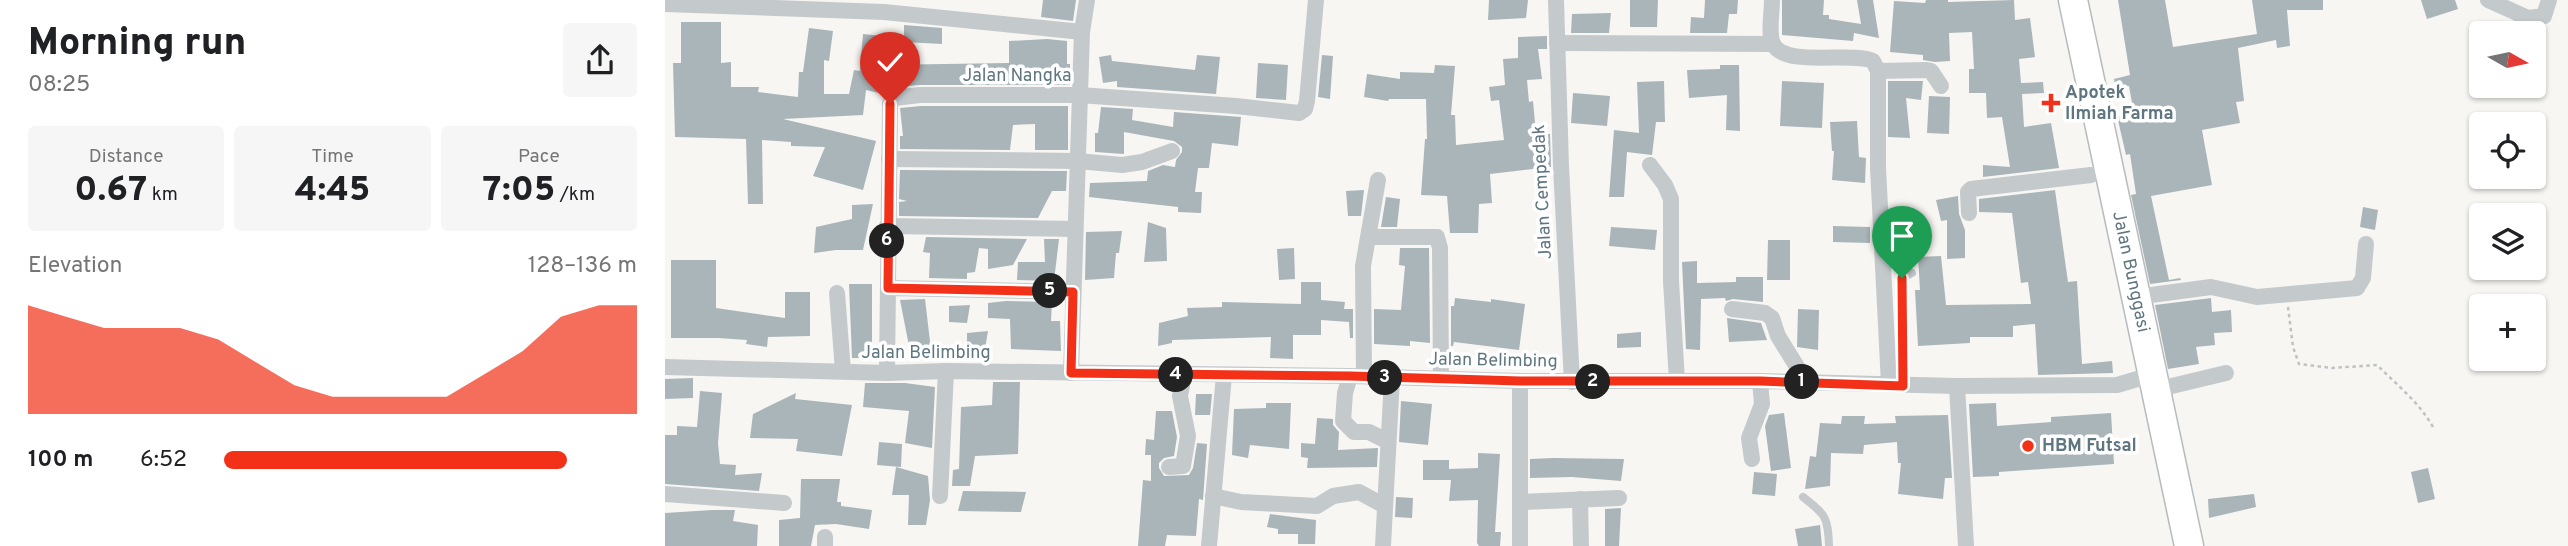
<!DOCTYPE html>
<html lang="en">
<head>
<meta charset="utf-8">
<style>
	body { margin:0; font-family:Overpass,sans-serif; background:#f6f6f6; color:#202124; height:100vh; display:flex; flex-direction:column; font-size:26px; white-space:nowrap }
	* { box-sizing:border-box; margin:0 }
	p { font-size:23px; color:#757577 }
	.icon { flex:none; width:38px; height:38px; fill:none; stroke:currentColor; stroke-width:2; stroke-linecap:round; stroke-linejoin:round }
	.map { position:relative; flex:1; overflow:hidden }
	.details { display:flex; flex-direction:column; background:#fff; width:665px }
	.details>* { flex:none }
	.needle { width:46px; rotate:99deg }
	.fabs { position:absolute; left:1804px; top:21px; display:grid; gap:14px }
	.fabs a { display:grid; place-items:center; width:77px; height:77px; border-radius:7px; background:#fff; box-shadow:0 2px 5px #0004; font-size:35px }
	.pin { position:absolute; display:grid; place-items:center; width:60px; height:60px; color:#fff; margin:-72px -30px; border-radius:50% 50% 50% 0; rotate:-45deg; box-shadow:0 0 7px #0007 }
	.pin .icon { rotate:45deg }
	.km { position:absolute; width:35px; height:35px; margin:-18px; border-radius:50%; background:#222; color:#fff; font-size:19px; line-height:35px; text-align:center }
	.round { display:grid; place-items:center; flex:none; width:74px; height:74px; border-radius:7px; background:#f6f6f6 }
	.headline { display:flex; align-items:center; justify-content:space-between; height:119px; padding:0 28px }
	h1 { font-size:38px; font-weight:800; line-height:52px }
	.figures { display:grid; grid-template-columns:repeat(3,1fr); gap:10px; height:119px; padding:7px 28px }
	.figures div { display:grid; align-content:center; border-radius:7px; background:#f6f6f6; text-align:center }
	.figures b { font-size:35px; font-weight:800 }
	.figures small { font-size:19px; font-weight:400 }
	.figures p { font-size:19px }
	.chart { height:196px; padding:14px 28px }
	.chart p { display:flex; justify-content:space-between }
	.chart svg { width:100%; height:126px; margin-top:7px; fill:#f23118; opacity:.7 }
	ul { padding:0 28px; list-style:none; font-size:23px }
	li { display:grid; grid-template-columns:112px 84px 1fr; align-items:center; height:52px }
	li i { height:18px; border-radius:9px; background:#f23118 }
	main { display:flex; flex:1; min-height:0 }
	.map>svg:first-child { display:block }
</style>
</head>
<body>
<main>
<section class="details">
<div class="headline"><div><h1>Morning run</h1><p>08:25</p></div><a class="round"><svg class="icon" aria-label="share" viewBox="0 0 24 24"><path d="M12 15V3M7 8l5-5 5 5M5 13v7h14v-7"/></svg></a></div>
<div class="figures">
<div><p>Distance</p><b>0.67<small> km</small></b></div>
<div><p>Time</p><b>4:45</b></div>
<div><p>Pace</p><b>7:05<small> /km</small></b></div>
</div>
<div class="chart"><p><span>Elevation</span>128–136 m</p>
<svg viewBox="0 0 160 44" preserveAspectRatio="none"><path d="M0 44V6L10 10L20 14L30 14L40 14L50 18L60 26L70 34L80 38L90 38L100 38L110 38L120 30L130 22L140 10L150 6L160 6V44z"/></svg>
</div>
<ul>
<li><b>100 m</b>6:52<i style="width:83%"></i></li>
</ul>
</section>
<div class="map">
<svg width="1903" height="546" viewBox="0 0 1903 546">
	<rect width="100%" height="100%" fill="#f7f6f3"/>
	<!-- building -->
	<g fill="#aab5b9">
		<polygon points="378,0 411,0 408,21 376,17"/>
		<polygon points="824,0 863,0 861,18 823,20"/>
		<polygon points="965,0 993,0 992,27 965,27"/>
		<polygon points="1040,0 1073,0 1072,14 1064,14 1062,33 1025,33 1026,17 1039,18"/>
		<polygon points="1117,0 1159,0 1158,15 1164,15 1164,19 1196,24 1192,0 1208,0 1214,38 1189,33 1188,41 1117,35"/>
		<polygon points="1261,0 1283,0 1283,2 1349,0 1350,20 1365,18 1370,57 1354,59 1356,83 1378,82 1379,93 1357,94 1359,127 1386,123 1394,168 1318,177 1318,165 1345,167 1337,117 1322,118 1321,93 1304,93 1304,69 1309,69 1307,32 1284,33 1285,61 1270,62 1258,60 1258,55 1225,52 1229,1 1260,3"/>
		<polygon points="1453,0 1500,0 1508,47 1592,34 1587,0 1658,0 1658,10 1622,10 1625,46 1612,48 1611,40 1573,48 1579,101 1571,102 1575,123 1537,130 1547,185 1486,196 1504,280 1515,278 1516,280 1485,284 1466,195 1471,194 1465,154 1461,155 1452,116 1469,114 1464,86 1451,89 1449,79 1465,75"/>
		<polygon points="1756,0 1790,0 1793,9 1762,19"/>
		<polygon points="946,13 944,33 906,33 907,14"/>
		<polygon points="16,22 56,22 56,63 66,62 66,87 94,87 93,92 133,97 134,72 138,72 144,28 168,31 164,61 159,60 159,94 184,94 189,70 195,71 198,34 218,36 215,65 344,63 344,41 382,39 402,41 402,64 405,64 405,85 255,85 232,87 232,67 226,88 215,89 214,93 201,90 198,115 118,119 211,141 198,190 148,176 160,147 126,146 126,142 97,140 98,204 83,204 81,139 10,137 8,63 16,63"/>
		<polygon points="239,25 277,28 277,44 239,42"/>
		<polygon points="882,36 882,49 873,49 877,79 862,80 864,102 868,101 871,134 885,134 886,167 825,174 827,203 814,204 813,233 785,233 782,196 756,195 760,139 762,139 761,99 724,99 723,101 699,97 702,74 735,79 735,72 769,73 770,65 790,66 786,115 790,115 791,145 839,140 834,100 826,101 824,87 840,85 838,59 853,58 853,37"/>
		<polygon points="446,55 447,61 530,70 532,55 555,57 551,94 452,87 452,81 438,83 434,57"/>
		<polygon points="657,55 668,56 665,99 653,97"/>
		<polygon points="593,63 623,65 621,100 591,98"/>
		<polygon points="1055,65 1074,65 1075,131 1061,130 1062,95 1024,98 1022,70 1055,69"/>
		<polygon points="999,81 1000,122 991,122 987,155 962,152 959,197 944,197 949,130 974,133 972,82"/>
		<polygon points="1117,81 1159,83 1157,128 1115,126"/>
		<polygon points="1223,81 1258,81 1256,100 1241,98 1245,138 1223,137"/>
		<polygon points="908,93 945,96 942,126 906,123"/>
		<polygon points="1264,96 1285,97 1284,134 1262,133"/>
		<polygon points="256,106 403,106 403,150 370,150 370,124 348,125 345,150 235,149 235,136 238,136 235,108"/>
		<polygon points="436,107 468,109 467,120 508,127 509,112 576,117 573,146 547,143 544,168 533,168 530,192 537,192 536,213 513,212 513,207 424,197 425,183 482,181 483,171 498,165 510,167 511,160 517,152 517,147 509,141 459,132 459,154 430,152 430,133 433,133"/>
		<polygon points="1192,121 1194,157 1201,158 1200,183 1167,180 1169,151 1167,151 1165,122"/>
		<polygon points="235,170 402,171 401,191 387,191 373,218 234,216 234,202 242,201 234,199"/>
		<polygon points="699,190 696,216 683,216 681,191"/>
		<polygon points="1390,190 1403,282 1412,281 1417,364 1447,361 1448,373 1373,375 1370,324 1348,326 1348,337 1305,337 1305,343 1253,346 1250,290 1255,290 1253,257 1276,256 1281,305 1366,304 1363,282 1356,283 1347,213 1314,212 1314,199"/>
		<polygon points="1293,196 1294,214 1300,230 1300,258 1282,259 1282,220 1276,221 1271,200"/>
		<polygon points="721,197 735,199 732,227 716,227"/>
		<polygon points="208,204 198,250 171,250 149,253 151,227 187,219 187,205"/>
		<polygon points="1698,207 1713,210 1710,230 1695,227"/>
		<polygon points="483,222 501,228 502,261 479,262"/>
		<polygon points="1168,226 1205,227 1205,243 1168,242"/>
		<polygon points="946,227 992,230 990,250 944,246"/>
		<polygon points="457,231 454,253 451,253 449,278 420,280 421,232"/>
		<polygon points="261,237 362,239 348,265 323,269 323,249 314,248 310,272 302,273 302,279 264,278 265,253 258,252"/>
		<polygon points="379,239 394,239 389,281 352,280 353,262 380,262"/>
		<polygon points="1103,240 1125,240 1125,280 1102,280"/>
		<polygon points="629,248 630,279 614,280 612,249"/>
		<polygon points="735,248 764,248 765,343 745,341 745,346 709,344 709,309 736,310 740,266 734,265"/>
		<polygon points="6,260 51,260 51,308 120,318 120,292 145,292 145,336 103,337 102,347 81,344 82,340 53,338 6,338"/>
		<polygon points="1032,261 1032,283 1071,282 1071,277 1098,277 1098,302 1068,299 1061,301 1060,298 1036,299 1035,350 1021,349 1017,262"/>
		<polygon points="636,282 656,282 656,300 680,302 679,309 688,309 688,338 685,338 684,322 656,320 656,335 628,335 628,359 605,358 606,337 507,340 507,343 493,346 494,323 523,316 522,308 557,307 557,302 636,304"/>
		<polygon points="184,284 207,284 207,358 187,358"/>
		<polygon points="790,298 826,302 826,299 860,304 854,350 789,342 788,346 786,346 786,306 789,306"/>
		<polygon points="1546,298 1547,312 1566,310 1567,332 1549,333 1550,345 1531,347 1534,364 1503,369 1490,305"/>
		<polygon points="260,299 266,350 245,351 235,300"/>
		<polygon points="341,301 387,302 386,321 395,321 396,351 346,349 345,319 323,318 323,303"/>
		<polygon points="305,305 302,323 284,322 284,306"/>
		<polygon points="1133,309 1154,310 1153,350 1132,347"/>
		<polygon points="1062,318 1096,323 1102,340 1064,342"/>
		<polygon points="323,331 320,349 302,349 302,333"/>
		<polygon points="976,332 976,347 952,348 952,334"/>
		<polygon points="28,378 28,398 0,399 0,379"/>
		<polygon points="328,382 355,382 353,454 310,456 305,486 287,486 288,470 294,469 296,407 327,405"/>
		<polygon points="200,383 240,383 270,387 267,448 240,443 244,411 198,407"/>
		<polygon points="35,391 57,393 53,443 55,464 71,465 70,475 97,473 94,491 0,484 0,435 12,435 12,426 32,427"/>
		<polygon points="131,393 130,399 187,405 177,456 131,451 133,439 85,438 88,414"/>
		<polygon points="531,394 547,394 545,415 530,415"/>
		<polygon points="736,401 767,404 763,445 734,442"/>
		<polygon points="601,403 626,403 624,449 585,445 583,458 567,455 569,409 601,408"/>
		<polygon points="1331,403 1332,426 1386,422 1386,417 1446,413 1449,464 1334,472 1334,476 1308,477 1304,404"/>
		<polygon points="491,411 507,411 512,437 509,456 499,458 494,463 494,468 499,476 524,475 528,468 532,443 542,444 538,500 534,499 531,536 502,535 500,546 473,546 478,480 486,481 486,455 480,455 481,439 489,440"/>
		<polygon points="1119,413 1126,468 1106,471 1100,426 1104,415"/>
		<polygon points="1283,415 1287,478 1280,478 1278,499 1233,494 1236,463 1233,463 1232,442 1199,445 1198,454 1166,453 1165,486 1140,489 1145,456 1151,457 1155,423 1176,424 1177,416 1200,416 1199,424 1231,423 1230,416"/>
		<polygon points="652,418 668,419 668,425 674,432 673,450 713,448 712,467 642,468 643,458 636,457 636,443 650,444"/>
		<polygon points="214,442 237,444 236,467 212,465"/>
		<polygon points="813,453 835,454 830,532 836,532 835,546 814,546 812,543 813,500 784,501 786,480 758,480 758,460 784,460 784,469 813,468"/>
		<polygon points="888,458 959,459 956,481 907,477 865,478 865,459"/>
		<polygon points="231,467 263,476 265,500 261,525 243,525 244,495 227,495"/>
		<polygon points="1763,468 1770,499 1753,503 1746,472"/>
		<polygon points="1089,472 1112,474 1110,496 1087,494"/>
		<polygon points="136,479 175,479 172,502 176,502 176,506 207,510 204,529 171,524 150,525 146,546 114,546 114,520 135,518"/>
		<polygon points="298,491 361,492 356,512 293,511"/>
		<polygon points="1589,494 1591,507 1544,518 1543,499"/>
		<polygon points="731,497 748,498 747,518 730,517"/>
		<polygon points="956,508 954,546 940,546 940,509"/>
		<polygon points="47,510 70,510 68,521 93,525 92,546 0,546 0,513"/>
		<polygon points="605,514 651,520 650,544 633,544 633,534 613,534 613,529 602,527"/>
		<polygon points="1155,525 1157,546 1133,546 1130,529"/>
	</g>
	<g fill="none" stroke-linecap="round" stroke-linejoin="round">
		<defs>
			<g id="trunk">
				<path id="s1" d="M1408 0 1524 546"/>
			</g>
		</defs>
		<!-- trunk casing -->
		<use href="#trunk" stroke="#b6bbbd" stroke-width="31"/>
		<!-- path -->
		<path stroke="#bfc2c4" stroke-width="2.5" stroke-dasharray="3.5 3.5" stroke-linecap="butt" d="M1623 307 1628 347 1634 364 1667 368 1712 365C1732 385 1756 404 1769 429"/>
		<!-- service -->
		<g stroke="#c4c9cc" stroke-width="8">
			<polyline points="1238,386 1237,278 1247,273"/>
			<path d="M1138 497C1161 515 1163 517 1164 546"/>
		</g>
		<!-- minor -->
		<g stroke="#c4c9cc" stroke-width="16">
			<polyline points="891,0 896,166 907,382"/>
			<path d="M1107 0C1107 12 1103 33 1108 44 1120 68 1186 51 1208 61L1213 71V168L1224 384"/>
			<polyline points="1823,0 1863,18 1879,16 1884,0"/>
			<polyline points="0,4 219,12 417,32"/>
			<polyline points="892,43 1108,44"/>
			<polyline points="1213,71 1262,70 1266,71 1276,86"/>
			<polyline points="224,159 412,161 457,165 477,162 507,151"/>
			<polyline points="985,165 1000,185 1006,199 1006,281 1012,381"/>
			<polyline points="1304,213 1303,192 1306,189 1426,175"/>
			<polyline points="222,226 410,229"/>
			<polyline points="709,237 772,237 775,248 776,378"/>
			<polyline points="223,288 408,292"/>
			<polyline points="172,293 178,371"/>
			<polyline points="1471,297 1546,287 1592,297 1692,288 1698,278 1701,244"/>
			<polyline points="1067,309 1100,313 1107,318 1113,336 1134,370 1135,382"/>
			<polyline points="0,367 222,373 281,371 685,376 855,381 1095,381 1292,386 1452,385 1486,375"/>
			<polyline points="222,373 225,104 229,98 255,95 414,95 571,106 634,113 640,109 642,101 651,0"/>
			<polyline points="406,373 417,32 422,0"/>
			<polyline points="685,376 680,393 678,421 689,432 704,432 722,441"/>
			<polyline points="699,376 698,266 713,180"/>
			<polyline points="855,381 855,546"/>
			<polyline points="1292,386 1301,546"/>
			<polyline points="1490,390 1561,373"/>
			<polyline points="1087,459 1084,438 1097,404 1095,381"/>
			<polyline points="504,467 518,466 523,436 515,396 519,375"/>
			<polyline points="0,494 119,503"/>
			<polyline points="275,496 281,371"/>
			<polyline points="548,496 576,502 652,506 668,496 694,492 718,505"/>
			<polyline points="915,499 916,546"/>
			<polyline points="856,502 954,498"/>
			<polyline points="160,546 160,537"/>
			<polyline points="544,546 559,375"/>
			<polyline points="718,546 727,378"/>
		</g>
		<!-- trunk -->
		<use href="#trunk" stroke="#fff" stroke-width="28"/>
	</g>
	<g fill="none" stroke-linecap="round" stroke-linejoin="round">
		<defs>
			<polyline id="route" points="225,104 223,288 408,292 406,373 685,376 855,381 1095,381 1238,386 1237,278"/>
		</defs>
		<!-- route casing -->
		<use href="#route" stroke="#fff" stroke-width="14"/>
		<!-- route -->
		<use href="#route" stroke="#f23118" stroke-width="9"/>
	</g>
	<!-- markers -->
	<g fill="#f23118" stroke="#fff" stroke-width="2.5">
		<path d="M1382.5 92.5h7v7h7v7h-7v7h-7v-7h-7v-7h7z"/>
		<circle cx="1363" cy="446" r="7"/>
	</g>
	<g text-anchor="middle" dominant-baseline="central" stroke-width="7" stroke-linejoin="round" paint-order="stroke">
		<!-- street labels -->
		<g font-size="18" fill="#5f7681" stroke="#fff">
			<text x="352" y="76">Jalan Nangka</text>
			<text transform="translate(878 192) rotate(-93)">Jalan Cempedak</text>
			<text stroke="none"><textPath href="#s1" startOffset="278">Jalan Bunggasi</textPath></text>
			<text x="261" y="353">Jalan Belimbing</text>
			<text transform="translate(828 361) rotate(1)">Jalan Belimbing</text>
		</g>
		<!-- poi labels -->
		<g font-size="18" font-weight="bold" fill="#5f7681" stroke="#fff" text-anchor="start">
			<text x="1400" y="93">Apotek<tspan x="1400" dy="21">Ilmiah Farma</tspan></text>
			<text x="1377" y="446">HBM Futsal</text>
		</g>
	</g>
</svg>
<div class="fabs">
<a><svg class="needle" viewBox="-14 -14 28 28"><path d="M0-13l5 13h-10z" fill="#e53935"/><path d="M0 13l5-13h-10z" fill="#757577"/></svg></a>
<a><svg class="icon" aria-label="locate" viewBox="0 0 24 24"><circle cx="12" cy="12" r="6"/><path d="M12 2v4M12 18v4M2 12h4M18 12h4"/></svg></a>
<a><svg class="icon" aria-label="layers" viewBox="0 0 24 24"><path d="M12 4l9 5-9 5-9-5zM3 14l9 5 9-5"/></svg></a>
<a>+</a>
</div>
<div class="pin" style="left:1237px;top:278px;background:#1e9e55"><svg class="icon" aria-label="arrive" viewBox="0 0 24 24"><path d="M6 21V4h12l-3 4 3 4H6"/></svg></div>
<div class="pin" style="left:225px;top:104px;background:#d93025"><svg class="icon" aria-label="check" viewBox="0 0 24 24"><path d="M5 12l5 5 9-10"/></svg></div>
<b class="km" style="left:1137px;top:382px">1</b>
<b class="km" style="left:928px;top:382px">2</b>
<b class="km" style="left:720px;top:378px">3</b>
<b class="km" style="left:511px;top:375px">4</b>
<b class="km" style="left:385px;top:291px">5</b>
<b class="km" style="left:222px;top:241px">6</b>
</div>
</main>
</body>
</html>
